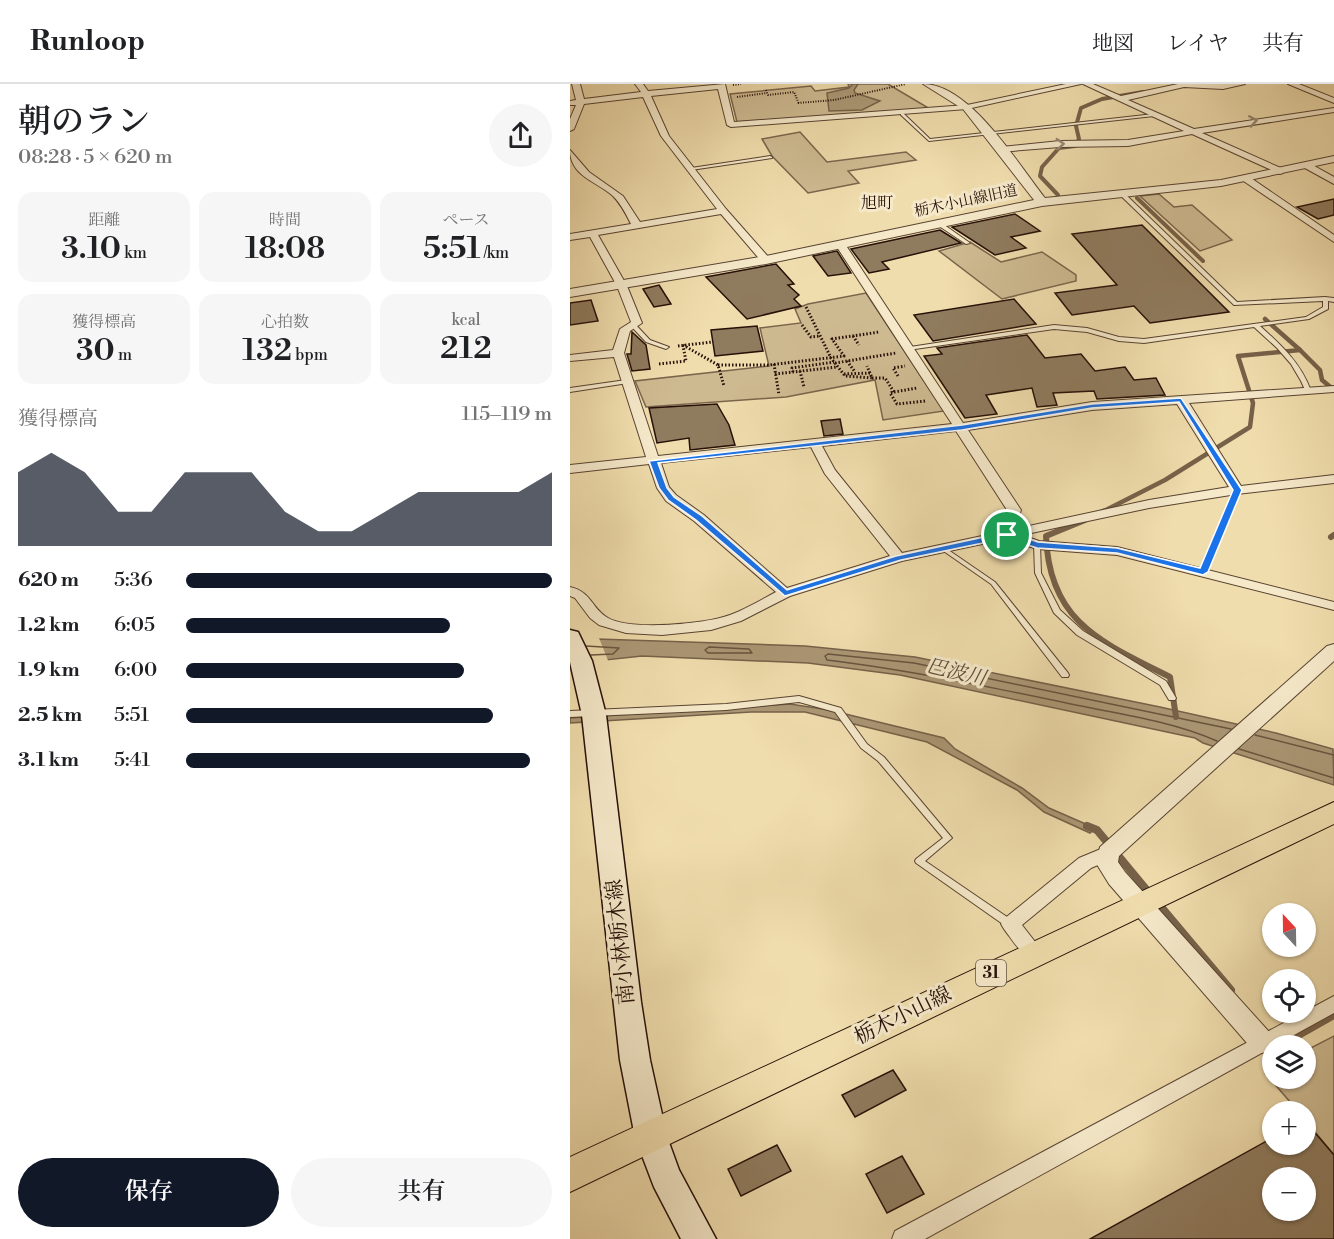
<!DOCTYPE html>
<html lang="ja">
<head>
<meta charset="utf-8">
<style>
	body { margin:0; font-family:"Libre Bodoni","Noto Serif JP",serif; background:#f6f6f6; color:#202124; height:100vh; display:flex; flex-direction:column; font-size:22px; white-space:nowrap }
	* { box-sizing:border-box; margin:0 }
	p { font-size:20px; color:#757577 }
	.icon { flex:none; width:33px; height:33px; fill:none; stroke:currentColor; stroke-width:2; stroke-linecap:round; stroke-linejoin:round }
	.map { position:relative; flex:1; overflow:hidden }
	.side { display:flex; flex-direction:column; background:#fff; width:570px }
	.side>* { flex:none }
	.needle { width:39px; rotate:338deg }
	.controls { position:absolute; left:692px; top:819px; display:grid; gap:12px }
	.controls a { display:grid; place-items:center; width:54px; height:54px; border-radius:50%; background:#fff; box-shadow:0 2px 4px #0004; font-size:30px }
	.pin { position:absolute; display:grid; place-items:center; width:51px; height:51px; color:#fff; margin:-26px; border:3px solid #fff; border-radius:50%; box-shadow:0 2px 6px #0007 }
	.round { display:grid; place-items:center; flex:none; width:63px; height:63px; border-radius:32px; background:#f6f6f6 }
	.overview { display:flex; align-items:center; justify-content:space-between; height:102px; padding:0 18px }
	h1 { font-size:33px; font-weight:600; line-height:45px }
	.figures { display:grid; grid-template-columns:repeat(3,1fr); gap:9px; height:102px; padding:6px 18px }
	.figures div { display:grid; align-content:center; border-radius:15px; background:#f6f6f6; text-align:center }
	.figures b { font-size:30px; font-weight:600 }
	.figures small { font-size:16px; font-weight:400 }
	.figures p { font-size:16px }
	.chart { height:168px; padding:12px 18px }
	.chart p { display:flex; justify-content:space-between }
	.chart svg { width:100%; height:108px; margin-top:6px; fill:#111827; opacity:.7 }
	.primary-button { display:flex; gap:12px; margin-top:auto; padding:12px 18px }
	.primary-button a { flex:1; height:69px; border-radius:36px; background:#111827; color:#fff; font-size:24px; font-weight:600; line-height:69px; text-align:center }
	.primary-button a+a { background:#f6f6f6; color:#202124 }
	ul { padding:0 18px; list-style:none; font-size:20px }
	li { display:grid; grid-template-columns:96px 72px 1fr; align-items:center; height:45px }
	li i { height:15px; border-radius:8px; background:#111827 }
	header { display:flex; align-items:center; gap:36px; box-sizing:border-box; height:84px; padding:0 30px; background:#fff; border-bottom:2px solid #e0e0e0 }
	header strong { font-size:28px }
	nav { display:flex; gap:33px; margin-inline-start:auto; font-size:21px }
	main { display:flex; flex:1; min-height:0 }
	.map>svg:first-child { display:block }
</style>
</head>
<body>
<header>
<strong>Runloop</strong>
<nav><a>地図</a><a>レイヤ</a><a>共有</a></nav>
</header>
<main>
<section class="side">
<div class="overview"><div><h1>朝のラン</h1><p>08:28 · 5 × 620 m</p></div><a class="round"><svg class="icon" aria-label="share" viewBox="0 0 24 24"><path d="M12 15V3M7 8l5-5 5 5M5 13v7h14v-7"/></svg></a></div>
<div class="figures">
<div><p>距離</p><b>3.10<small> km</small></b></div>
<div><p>時間</p><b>18:08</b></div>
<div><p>ペース</p><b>5:51<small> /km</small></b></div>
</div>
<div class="figures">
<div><p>獲得標高</p><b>30<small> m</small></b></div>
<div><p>心拍数</p><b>132<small> bpm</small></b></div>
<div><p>kcal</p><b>212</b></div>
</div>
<div class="chart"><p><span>獲得標高</span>115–119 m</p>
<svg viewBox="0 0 160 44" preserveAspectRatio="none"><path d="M0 44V14L10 6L20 14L30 30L40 30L50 14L60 14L70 14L80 30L90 38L100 38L110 30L120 22L130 22L140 22L150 22L160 14V44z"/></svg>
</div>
<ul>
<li><b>620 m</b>5:36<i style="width:100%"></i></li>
<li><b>1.2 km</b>6:05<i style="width:72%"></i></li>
<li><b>1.9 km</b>6:00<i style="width:76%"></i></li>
<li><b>2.5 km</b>5:51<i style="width:84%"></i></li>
<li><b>3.1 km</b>5:41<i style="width:94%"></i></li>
</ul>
<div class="primary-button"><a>保存</a><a>共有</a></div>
</section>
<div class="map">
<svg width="764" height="1155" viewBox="0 0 764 1155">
	<rect width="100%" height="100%" fill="#f0ddad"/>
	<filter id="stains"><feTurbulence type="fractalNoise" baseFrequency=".00333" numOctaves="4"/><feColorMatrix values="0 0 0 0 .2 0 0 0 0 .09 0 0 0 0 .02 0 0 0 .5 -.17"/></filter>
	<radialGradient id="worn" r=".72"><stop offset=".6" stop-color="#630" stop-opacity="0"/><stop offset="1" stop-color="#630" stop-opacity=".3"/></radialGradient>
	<!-- green -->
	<g fill="#ceba91" stroke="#7a654c" stroke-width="1.5">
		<polygon points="278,0 318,0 360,25 167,38 160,10 241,2 245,7 279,3"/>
		<polygon points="230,48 257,78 336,68 346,76 278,87 289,99 238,109 202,72 192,55"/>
		<polygon points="589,110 604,123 622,121 662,156 630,167 570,112"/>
		<polygon points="400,158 431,178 472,168 506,191 506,197 432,215 369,167"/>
		<polygon points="296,209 374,327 313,336 305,296 216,313 76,323 65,297 199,282 190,244 231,239 225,225 238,220"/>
		<polygon points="764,952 764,1071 735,1036 735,1028 728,1027 695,989 702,985 702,994 735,994 735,967"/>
	</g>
	<!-- water -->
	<g fill="#ab9775" stroke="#766149" stroke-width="1.5">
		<polygon points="283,0 288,0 284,6 285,9 310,17 292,26 259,27 257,9 279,4"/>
		<polygon points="27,555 235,562 345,573 590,623 706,649 763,665 764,701 633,659 625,654 330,591 238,579 72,572 26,577"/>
		<polygon points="220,620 259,626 374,654 385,665 452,704 479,724 525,744 520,749 474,728 447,706 357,658 235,628 181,628 0,639 0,634"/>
	</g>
	<!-- pier -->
	<polygon fill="#f0ddad" points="29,554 39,579 0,579 0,555"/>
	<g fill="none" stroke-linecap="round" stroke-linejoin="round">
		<!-- shore -->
		<g stroke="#68543e" stroke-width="1.5">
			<polyline points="16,562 49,564 43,570 21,571"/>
			<polygon points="139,563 179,565 182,569 138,569 135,566"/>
			<polyline points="685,651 764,671"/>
			<path d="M647 657C602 637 549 630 501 620 420 603 339 586 257 576L255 572 258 570 344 579 661 645"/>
			<polyline points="669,665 764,694"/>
		</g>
		<!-- stream-far3 -->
		<g stroke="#766149" stroke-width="4">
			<polyline points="488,111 470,92 472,83 489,64 505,62 509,55 506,42 511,24 532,15 573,8"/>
			<polyline points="567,114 633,177"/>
		</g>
		<!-- stream-far2 -->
		<g stroke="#766149" stroke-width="4.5">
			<polyline points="730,266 750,286 752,296 764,306"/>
			<polyline points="532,428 595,396 680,343 683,319 668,272 730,266 695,235"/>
		</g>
		<!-- stream-far1 -->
		<g stroke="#766149" stroke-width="6">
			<polyline points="530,429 535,427"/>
			<path d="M515 436 476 452C479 539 533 559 600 593L606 633"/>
			<polyline points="761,453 764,451"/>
			<polyline points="516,742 521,744"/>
		</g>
		<!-- stream -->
		<g stroke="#766149" stroke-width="8">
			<polyline points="517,742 527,746 580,810"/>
			<polyline points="587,818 661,906"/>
			<polyline points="709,962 764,931"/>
		</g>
	</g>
	<!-- building -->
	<g fill="#8f7b5e" stroke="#261008" stroke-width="1.5" fill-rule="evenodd">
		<polygon points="764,115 764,131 748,135 727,123"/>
		<polygon points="445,130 470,147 441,153 456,164 425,171 382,143"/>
		<polygon points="572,141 659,228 580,239 564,222 502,231 485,209 547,201 502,150"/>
		<polygon points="370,146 391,159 312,178 319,185 299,189 281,165"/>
		<polygon points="267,167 281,189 258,192 243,172"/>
		<polygon points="206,180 224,200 218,201 229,211 224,215 231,222 177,235 136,193"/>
		<polygon points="89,201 101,220 84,223 73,205"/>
		<polygon points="444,215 466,240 363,257 344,231"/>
		<polygon points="21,216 28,237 0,241 0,219"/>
		<polygon points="187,242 193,267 145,272 141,246"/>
		<polygon points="62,248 76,261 80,285 62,287 57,270 61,270"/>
		<polygon points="457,251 475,274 511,270 525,287 555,283 564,296 586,294 595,311 527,315 524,307 483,309 487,321 467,323 462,304 416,311 427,330 395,334 354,272 372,270 367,264"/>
		<polygon points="147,320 159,341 165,361 120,366 119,354 87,359 79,324"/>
		<polygon points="270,335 273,350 254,352 251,337"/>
		<polygon points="323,986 336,1006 285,1033 272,1011"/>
		<path d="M735 1037 764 1071V1155H520L702 1054V1060H735ZM702 1094H735V1126H702Z"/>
		<polygon points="207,1061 221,1087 171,1112 158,1085"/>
		<polygon points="332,1072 354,1110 317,1129 296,1090"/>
	</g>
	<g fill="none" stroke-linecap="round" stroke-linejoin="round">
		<defs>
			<g id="service">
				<polygon points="331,29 333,29 360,55 584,30 586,31 584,32 359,57 331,31"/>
				<polygon points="200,72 202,73 202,74 121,86 119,85 121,84"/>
				<path d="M549 108H553L667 218 755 213 764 214V218L758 217V225L739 235 690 242C711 261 731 279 741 307L740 308H736L731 297 721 280 707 264 684 243 574 259 549 257 517 248 484 245 338 266 337 265 340 263 484 241 517 244 549 253 574 255 736 233 753 223V217L664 221 549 110Z"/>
				<polygon points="366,138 370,138 400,159 396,160 366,140"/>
				<polygon points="63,239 65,240 80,256 99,263 96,265 76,258 60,241"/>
				<polygon points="56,296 59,298 58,299 0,308 0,304"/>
				<polygon points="667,404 670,406 636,488 635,489 631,489 630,488 664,406"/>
				<polygon points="467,459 470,461 471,489 490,526 513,547 596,597 606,614 605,616 599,616 590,601 507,551 484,529 465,489 464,461"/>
				<polygon points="374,463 425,498 498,589 499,591 498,593 492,593 421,500 372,466 371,465"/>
				<polygon points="229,612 271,624 297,660 314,673 382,754 355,777 443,837 445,840 443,843 440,844 437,843 346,779 345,777 346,775 373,754 308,677 291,664 265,628 229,618 156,626 0,633 0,627 156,620"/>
			</g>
			<g id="minor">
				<path d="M2 0H10L14 15 71 8 65 0H73L78 7 155 0 164 38 397 21 496 0H511L397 25 161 43 157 41 148 5 81 12 99 52 156 125 201 176 192 178 151 130 28 151 57 202 72 239 60 247 54 269 88 372 382 340 265 160 270 157 275 160 393 339 522 318 764 302V308L619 319 671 402 764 391V399L667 410 579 424 452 451 469 457 547 463 764 518V526L547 471 467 465 436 455 332 477 220 512 171 537 141 546 92 551 56 549 29 541 20 534 5 514 0 512V503C22 508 21 524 38 534 61 547 135 540 160 531 176 525 191 516 206 508L124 437 96 417 87 404 79 380 0 389V381L76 373 44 273 0 277V271L43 266 50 245 61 238 47 202 20 153 0 156V150L61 140C56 130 51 120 43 112 26 97 0 92 0 66L19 88 53 112 70 138 147 125 91 52 73 13 14 20 4 45 0 47V35L6 21H0V17L6 16ZM607 320 659 403 579 416 445 445 451 426 398 346 522 326ZM386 347 437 426 431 448 332 469 265 386 252 362ZM241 363 255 390 320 472 217 504 134 431 106 411 99 403 91 379Z"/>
				<polygon points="513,0 523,0 551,12 608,0 675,0 653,5 614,3 558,16 624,45 764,24 764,28 632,49 713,85 713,89 710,90 622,50 558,62 490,63 429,68 429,64 432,63 490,57 558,56 614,47"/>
				<polygon points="718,0 729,0 764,14 764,19"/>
				<polygon points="733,79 739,79 764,93 764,100 733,83"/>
				<polygon points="672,92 678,92 764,151 764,158 672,96"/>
				<path d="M538 762 544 764 547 769 544 774 521 784 452 841 473 868 471 873C454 879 443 856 434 845L431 840 434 835 509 774Z"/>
				<polygon points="764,912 764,929 355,1155 322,1155 325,1147"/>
			</g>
			<g id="tertiary">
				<path d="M353 0C400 0 448 80 475 114L651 96 764 72V78L651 102 472 122 196 180 0 213V205L196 172 464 116 393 25Z"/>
				<polygon points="764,560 764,577 549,772 548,778 555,788 701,950 705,958 701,966 692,969 683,966 539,800 526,779 530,763 757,562"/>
			</g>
			<polygon id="secondary" points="0,546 8,548 22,577 36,631 71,918 80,976 97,1053 109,1086 146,1155 111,1155 84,1103 65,1053 50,976 12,631 0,578"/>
			<polygon id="primary" points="764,718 764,740 0,1108 0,1073"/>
		</defs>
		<!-- service casing -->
		<use href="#service" stroke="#584331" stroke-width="2"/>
		<!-- minor casing -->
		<use href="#minor" stroke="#584331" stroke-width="2"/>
		<!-- tertiary casing -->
		<use href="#tertiary" stroke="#584331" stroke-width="2"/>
		<!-- secondary casing -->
		<use href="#secondary" stroke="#261008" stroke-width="3"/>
		<!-- primary casing -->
		<use href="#primary" stroke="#261008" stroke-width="2"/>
		<!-- path-far1 -->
		<g stroke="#261008" stroke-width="2" stroke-dasharray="1 1.5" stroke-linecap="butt">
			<polyline points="163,1 171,0"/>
			<polyline points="196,6 198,11 224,8 229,20"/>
			<polyline points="167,13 197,9"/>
			<polyline points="228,19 264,16 336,0"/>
		</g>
		<!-- path -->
		<g stroke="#261008" stroke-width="3" stroke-dasharray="1.5 2" stroke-linecap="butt">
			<polyline points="236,223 261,274 275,292 302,294 297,282"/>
			<polyline points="232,241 241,253 250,252"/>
			<polyline points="283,252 289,261"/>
			<polyline points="113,261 148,281 154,302"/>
			<polyline points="108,262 142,258"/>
			<polyline points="277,277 285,288"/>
			<polyline points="265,279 326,269"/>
			<polyline points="89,280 116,277 113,262"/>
			<polyline points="204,280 209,311"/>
			<polyline points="148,281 199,281 274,272 262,255 309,248"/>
			<polyline points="230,287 234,303"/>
			<polyline points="223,288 222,284 264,278"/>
			<polyline points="205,290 267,283"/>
			<polyline points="274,290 301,289"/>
			<polyline points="328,292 323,284 335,282"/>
			<polyline points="302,294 315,294 324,308 320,309 327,320 356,317"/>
			<polyline points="324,308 347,304"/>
		</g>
		<!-- service -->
		<use href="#service" fill="#f5e9ca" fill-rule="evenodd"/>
		<!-- minor -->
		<use href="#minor" fill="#f5e9ca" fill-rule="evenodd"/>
		<!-- tertiary -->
		<use href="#tertiary" fill="#f5e9ca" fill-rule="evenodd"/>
		<!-- secondary -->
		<use href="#secondary" fill="#f5e9ca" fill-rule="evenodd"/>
		<!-- primary -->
		<use href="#primary" fill="#f0ddad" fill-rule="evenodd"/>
	</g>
	<!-- one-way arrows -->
	<defs><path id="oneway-chevron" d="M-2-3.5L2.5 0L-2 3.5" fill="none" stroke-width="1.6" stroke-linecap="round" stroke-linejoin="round" transform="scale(1.5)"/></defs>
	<g stroke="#988773">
		<use href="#oneway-chevron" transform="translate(683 37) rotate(-9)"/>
		<use href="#oneway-chevron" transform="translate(490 60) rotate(-3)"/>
	</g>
	<!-- route -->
	<path fill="#1a73e8" stroke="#fff" stroke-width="1.5" fill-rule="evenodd" d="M611 314 672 406 638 488 633 491 547 469 467 464 437 454 331 476 215 512 126 436 98 416 89 404 79 377 392 341 522 320ZM609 318 663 406 630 484 547 464 468 458 437 448 326 472 217 506 132 432 104 413 97 404 88 379 392 346 522 324Z"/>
	<g text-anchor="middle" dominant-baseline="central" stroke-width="6" stroke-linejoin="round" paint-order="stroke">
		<!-- far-street labels -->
		<g font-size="15" fill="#261008" stroke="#f5e9ca">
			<text transform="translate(396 117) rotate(-12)">栃木小山線旧道</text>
		</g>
		<!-- far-neighbourhood labels -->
		<g font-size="16" fill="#261008" stroke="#f5e9ca">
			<text x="307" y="119">旭町</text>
		</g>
		<!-- shield labels -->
		<rect fill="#f5e9ca" stroke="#645142" stroke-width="1.5" x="406" y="876" width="30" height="26" rx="4.5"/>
		<g font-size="16" font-weight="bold" fill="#261008">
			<text x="421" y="889">31</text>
		</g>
		<!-- water labels -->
		<g font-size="20" font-style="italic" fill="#624d39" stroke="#f5e9ca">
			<text transform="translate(386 589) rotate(13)">巴波川</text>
		</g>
		<!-- near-street labels -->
		<g font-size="21" fill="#261008" stroke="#f5e9ca">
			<text transform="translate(51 858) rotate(-96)">南小林栃木線</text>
			<text transform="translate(333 932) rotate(-26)">栃木小山線</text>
		</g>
	</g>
	<rect width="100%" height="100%" filter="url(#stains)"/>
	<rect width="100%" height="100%" fill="url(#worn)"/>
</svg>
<div class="controls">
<a><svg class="needle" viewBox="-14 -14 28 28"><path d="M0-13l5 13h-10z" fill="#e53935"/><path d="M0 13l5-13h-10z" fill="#757577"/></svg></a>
<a><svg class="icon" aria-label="locate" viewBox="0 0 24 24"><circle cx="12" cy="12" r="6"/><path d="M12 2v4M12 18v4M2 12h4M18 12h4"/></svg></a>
<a><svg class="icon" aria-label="layers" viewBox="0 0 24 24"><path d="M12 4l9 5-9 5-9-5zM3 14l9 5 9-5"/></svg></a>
<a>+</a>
<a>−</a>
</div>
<div class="pin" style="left:437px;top:451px;background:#1e9e55"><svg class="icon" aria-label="arrive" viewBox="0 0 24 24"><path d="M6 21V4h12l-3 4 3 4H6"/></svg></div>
</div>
</main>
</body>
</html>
